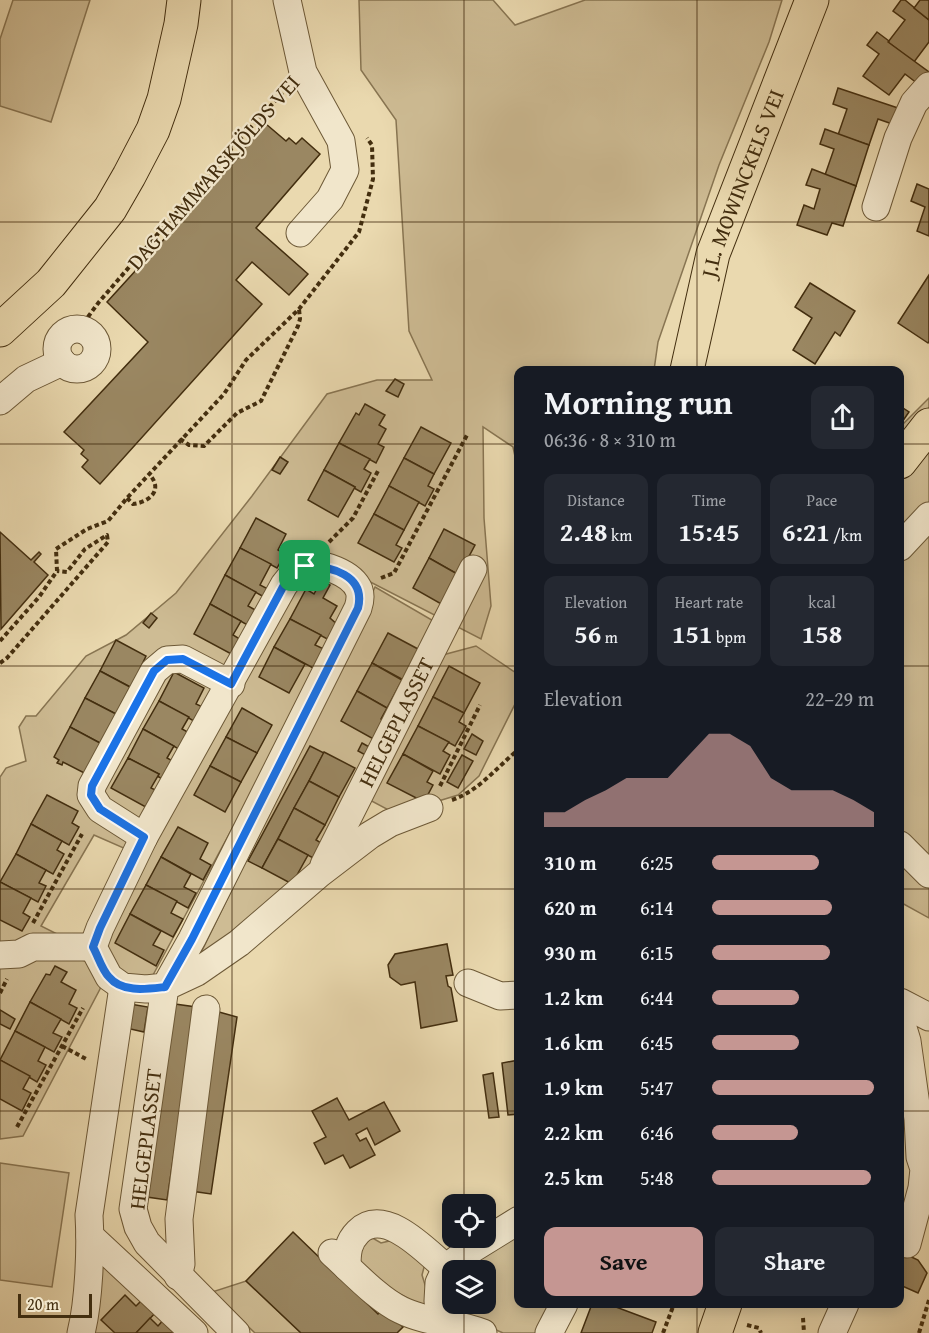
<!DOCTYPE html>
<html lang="en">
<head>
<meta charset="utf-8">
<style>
	body { margin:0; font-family:"Gentium Book Plus",serif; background:#242831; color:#f1f3f6; height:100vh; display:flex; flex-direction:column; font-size:22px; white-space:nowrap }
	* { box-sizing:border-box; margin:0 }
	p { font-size:20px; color:#9ea1a6 }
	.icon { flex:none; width:33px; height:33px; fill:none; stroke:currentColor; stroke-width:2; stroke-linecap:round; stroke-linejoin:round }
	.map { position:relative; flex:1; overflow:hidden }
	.panel { position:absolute; left:514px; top:366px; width:390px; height:942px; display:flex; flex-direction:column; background:#171b24; border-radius:12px; box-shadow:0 3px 15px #0003 }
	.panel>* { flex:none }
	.tools { position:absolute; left:442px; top:1194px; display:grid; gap:12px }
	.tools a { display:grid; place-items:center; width:54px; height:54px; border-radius:12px; background:#171b24; box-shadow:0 3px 15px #0003; font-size:30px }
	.scale { position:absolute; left:18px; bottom:15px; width:74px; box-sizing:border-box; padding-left:6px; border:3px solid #432e0f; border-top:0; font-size:16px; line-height:21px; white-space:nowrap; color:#432e0f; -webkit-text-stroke:4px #f1e6cb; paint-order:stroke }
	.pin { position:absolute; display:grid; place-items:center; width:51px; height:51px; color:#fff; margin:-26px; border-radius:12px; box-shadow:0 3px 9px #0006 }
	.round { display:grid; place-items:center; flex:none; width:63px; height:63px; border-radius:12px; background:#242831 }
	.summary { display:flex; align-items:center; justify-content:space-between; height:102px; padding:0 30px }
	h1 { font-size:33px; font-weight:800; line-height:45px }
	.figures { display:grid; grid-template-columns:repeat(3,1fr); gap:9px; height:102px; padding:6px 30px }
	.figures div { display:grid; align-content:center; border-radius:12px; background:#242831; text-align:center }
	.figures b { font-size:26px; font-weight:800 }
	.figures small { font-size:16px; font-weight:400 }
	.figures p { font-size:16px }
	.chart { height:168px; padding:12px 30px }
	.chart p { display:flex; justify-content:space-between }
	.chart svg { width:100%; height:108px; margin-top:6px; fill:#c59692; opacity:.7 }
	.button { display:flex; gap:12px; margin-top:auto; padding:12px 30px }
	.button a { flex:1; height:69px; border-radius:12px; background:#c59692; color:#111; font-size:24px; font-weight:800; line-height:69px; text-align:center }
	.button a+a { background:#242831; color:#f1f3f6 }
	ul { padding:0 30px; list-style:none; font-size:20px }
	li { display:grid; grid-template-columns:96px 72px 1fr; align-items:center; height:45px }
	li i { height:15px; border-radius:8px; background:#c59692 }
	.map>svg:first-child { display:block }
</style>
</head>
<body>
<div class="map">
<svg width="929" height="1333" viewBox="0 0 929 1333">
	<rect width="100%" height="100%" fill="#ead9af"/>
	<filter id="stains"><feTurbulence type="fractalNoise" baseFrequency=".00333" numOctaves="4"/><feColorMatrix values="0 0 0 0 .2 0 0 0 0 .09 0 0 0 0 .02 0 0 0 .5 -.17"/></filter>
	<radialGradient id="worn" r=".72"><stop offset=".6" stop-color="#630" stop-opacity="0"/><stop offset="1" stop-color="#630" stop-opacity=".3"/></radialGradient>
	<!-- green -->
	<g fill="#cebc94" stroke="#887552" stroke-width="1.5" fill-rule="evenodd">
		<polygon points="13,0 90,0 51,122 0,106 0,39"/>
		<polygon points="359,0 493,0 515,25 585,0 782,0 769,42 719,165 658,342 654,370 519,370 519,475 513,447 483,427 484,518 491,606 481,639 349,571 317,562 229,670 168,652 82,793 129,836 128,850 94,835 41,926 61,936 0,949 0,777 6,768 26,761 19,727 26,716 36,716 86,656 126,635 176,593 252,496 327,394 377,380 432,380 409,331 396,120 361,70"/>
		<polygon points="929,398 929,918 900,902 900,427"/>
		<polygon points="319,574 352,593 241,812 153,975 140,980 122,974 107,959 103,935 293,585"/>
		<polygon points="375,587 437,623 315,867 194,967 323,703"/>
		<polygon points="476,646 519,675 519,696 479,776 458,795 396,814 364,797 439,656"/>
		<polygon points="173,667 224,688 139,823 106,805 102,778"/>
		<polygon points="63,956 86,961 102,977 100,989 23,1136 0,1139 0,963"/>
		<polygon points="0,1163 69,1173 52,1287 0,1280"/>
		<path d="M519 1226V1304H556L544 1327 539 1333H503L460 1314 450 1307 447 1298V1284L453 1270ZM453 1270H486V1304H453Z"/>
		<polygon points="364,1233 381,1243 389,1241 396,1234 427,1256 422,1275 430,1301 424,1308 354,1267"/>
		<polygon points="108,1263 182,1333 91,1333 97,1273"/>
		<polygon points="246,1281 301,1333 255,1333 212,1292"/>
	</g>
	<!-- building -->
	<g fill="#9a8762" stroke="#432e0f" stroke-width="1.5">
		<polygon points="901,0 905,0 929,20 929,42 914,62 888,42 905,20 893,11"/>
		<polygon points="920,0 929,0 929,20 914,8"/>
		<polygon points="877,32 889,41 888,42 929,72 929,77 922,87 905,74 889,95 863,76 879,54 867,45"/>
		<polygon points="838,88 904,110 898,126 878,119 869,145 838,135 847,109 833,104"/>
		<polygon points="266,124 286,141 289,138 296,144 302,138 320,154 256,228 308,274 289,295 252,262 236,280 262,304 100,484 82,467 88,460 81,454 84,450 64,432 148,342 107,302 238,158 236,157"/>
		<polygon points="825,129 869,145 856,186 825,175 834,149 820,144"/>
		<polygon points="812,169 856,186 843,226 832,223 827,235 797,225 804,205 814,209 820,189 806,185"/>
		<polygon points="917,184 929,189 929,236 917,231 925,207 911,201"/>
		<polygon points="929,275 929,341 928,343 898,323"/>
		<polygon points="810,283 855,311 840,336 835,332 815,364 793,350 812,318 795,307"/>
		<polygon points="395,379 404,384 398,397 386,391"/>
		<polygon points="365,404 385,415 379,425 386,429 378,444 384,447 376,463 339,443 356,413 359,415"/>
		<polygon points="900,406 909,412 900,425"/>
		<polygon points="421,427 451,443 434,474 404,458"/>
		<polygon points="339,443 370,459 364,469 371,473 361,492 354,488 355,487 324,470"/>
		<polygon points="280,457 288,462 280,474 272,470"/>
		<polygon points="404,458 434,474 428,486 434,489 425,506 389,486"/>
		<polygon points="324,470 355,487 338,517 308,500"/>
		<polygon points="389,486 419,502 404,530 374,514"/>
		<polygon points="374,514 404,530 396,545 402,548 394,562 358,543"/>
		<polygon points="256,518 286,534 278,550 285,554 277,568 240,548"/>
		<polygon points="444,529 475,545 459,575 429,558"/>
		<polygon points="0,532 31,560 39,552 41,554 34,562 48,575 1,629"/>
		<polygon points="240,548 271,564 260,585 268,589 264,597 225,575"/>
		<polygon points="429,558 459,575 443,605 413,588"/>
		<polygon points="225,575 256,592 248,606 259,612 251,627 210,604"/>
		<polygon points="321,581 330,585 323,598 337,606 330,618 339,626 331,641 290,619 306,589 314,594"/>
		<polygon points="210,604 241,621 233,635 243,641 235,656 194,634"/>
		<polygon points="151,613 157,618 149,628 143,623"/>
		<polygon points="290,619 321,635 315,645 326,650 315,669 274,647"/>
		<polygon points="388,633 418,649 409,683 372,663"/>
		<polygon points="116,640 146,656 138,673 144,676 136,690 100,671"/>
		<polygon points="274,647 305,664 289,693 259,677"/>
		<polygon points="372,663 402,680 387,708 357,691"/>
		<polygon points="449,666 480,683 464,713 433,697"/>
		<polygon points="100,671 130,687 116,714 85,698"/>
		<polygon points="174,672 204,688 196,704 207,709 199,724 159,701"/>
		<polygon points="357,691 387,708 381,719 387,722 377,741 341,721"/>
		<polygon points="433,697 464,713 459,722 466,726 455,746 418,726"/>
		<polygon points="85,698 116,714 100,743 70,727"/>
		<polygon points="159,701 189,717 182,729 193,735 184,752 143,729"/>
		<polygon points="242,708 272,725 257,753 226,737"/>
		<polygon points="418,726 449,742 443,751 450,755 440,774 403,754"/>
		<polygon points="70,727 100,743 90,776 63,762 62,765 57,763 59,760 54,757"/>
		<polygon points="143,729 174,746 167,758 178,764 168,782 157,776 159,774 128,758"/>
		<polygon points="472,734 483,741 476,755 464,749"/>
		<polygon points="226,737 257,753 241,782 210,766"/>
		<polygon points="362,743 373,749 369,757 358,751"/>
		<polygon points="310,746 324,753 262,868 248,861"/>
		<polygon points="324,752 355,768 339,797 309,781"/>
		<polygon points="403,754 433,771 427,782 433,785 424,802 387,783"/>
		<polygon points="462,755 473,761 458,788 447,782"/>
		<polygon points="128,758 159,774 151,788 162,793 153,811 111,788"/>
		<polygon points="210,766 241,782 225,812 194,795"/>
		<polygon points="309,781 339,797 325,825 294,808"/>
		<polygon points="47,795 78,811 72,823 79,827 69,845 31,824"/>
		<polygon points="294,808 325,825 316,840 323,844 315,859 278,839"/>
		<polygon points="31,824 62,841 57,850 64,854 53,874 16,854"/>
		<polygon points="178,827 208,843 200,859 211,865 203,880 161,857"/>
		<polygon points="278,839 308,855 292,884 262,868"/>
		<polygon points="16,854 46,870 39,883 46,886 38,902 0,882"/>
		<polygon points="161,857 191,874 184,887 196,893 188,908 146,885"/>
		<polygon points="0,882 31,898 23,913 30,917 22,931 0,920"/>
		<polygon points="146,885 177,901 171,913 183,919 173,937 130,914"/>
		<polygon points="130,914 161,931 153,945 164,950 156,966 115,943"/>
		<polygon points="447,944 453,975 446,976 448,986 451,988 457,1021 421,1028 415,982 401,985 390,977 388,965 395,954"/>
		<polygon points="55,966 67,972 61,982 76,990 69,1004 77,1008 69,1024 30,1002 46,974 50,975"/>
		<polygon points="30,1002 61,1019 53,1033 62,1037 54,1052 15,1031"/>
		<polygon points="130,1004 148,1007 144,1032 126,1028"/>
		<polygon points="175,1004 196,1007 167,1200 147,1197"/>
		<polygon points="0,1010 15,1019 10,1029 0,1024"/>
		<polygon points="219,1012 237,1017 211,1194 191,1191"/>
		<polygon points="15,1031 45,1047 38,1061 46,1065 37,1082 0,1060"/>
		<polygon points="0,1060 30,1076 23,1089 31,1093 22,1111 0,1099"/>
		<polygon points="519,1060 519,1114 508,1115 502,1063"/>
		<polygon points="493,1073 499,1117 489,1118 483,1075"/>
		<polygon points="337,1098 349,1120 384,1102 400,1131 375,1145 367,1128 356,1134 360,1141 366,1138 375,1155 350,1168 343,1155 325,1164 314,1143 326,1137 312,1111"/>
		<polygon points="293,1232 378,1314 383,1309 403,1327 397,1333 301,1333 246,1281"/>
		<polygon points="901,1252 918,1260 927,1273 918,1293 900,1285"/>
		<polygon points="125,1295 136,1306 145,1297 158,1310 136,1333 115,1333 101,1320"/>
		<polygon points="592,1304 608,1304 656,1322 652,1333 581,1333"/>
		<polygon points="166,1317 180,1333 136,1333 150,1318 158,1326"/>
	</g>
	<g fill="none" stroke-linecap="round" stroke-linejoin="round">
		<defs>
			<g id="minor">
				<polyline points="287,0 303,72 341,141 345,170 330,199 300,233"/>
				<polyline points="876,207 898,138 914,103 929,86"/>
				<circle cx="77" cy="349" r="20"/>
				<polyline points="0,401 26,379 62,362"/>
				<polyline points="900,547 929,516"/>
				<polyline points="144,837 100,809 91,795 92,786 154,671 167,660 183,659 231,684"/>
				<polyline points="900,845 929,874"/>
				<path id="s1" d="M324 865 473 569"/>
				<polyline points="0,955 19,954 33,947 93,947"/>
				<polyline points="468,983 500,996 519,995"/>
				<polyline points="900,1002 929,1017"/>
				<polyline points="900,1018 907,1041 918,1119 920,1157 924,1169 922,1188 907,1244"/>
				<polyline points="90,1236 194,1333"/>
				<path d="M332 1253C351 1270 379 1300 401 1310 427 1323 456 1322 483 1333"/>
				<path d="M347 1267C347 1252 348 1242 358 1232 384 1205 427 1252 446 1268"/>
				<polyline points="178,1276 181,1264 179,1219 206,1009"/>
				<path d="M81 1333C89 1301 91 1248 89 1215L123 987"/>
				<path d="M236 1333 147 1243 138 1227 133 1209 165 987 192 939 358 608C360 602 361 596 359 590 352 573 322 562 305 566 295 569 290 578 284 585L144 837 100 928 93 947 109 977 123 987 146 989 165 987 197 972 239 943 319 874 370 835 390 823 429 808"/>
				<polyline points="448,1333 438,1301 439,1283 446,1268 464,1254 519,1220"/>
				<polyline points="549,1333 564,1304"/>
				<polyline points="832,1333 845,1304"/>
			</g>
			<g id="major">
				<polyline points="0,330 51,283 110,209 129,176 153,130 164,99 181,24 184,0"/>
				<path id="s2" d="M687 370 713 254 812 0"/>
				<polyline points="900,462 929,425"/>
				<polyline points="715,1333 725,1304"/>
			</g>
		</defs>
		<!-- minor casing -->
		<use href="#minor" stroke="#6d5937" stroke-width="29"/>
		<!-- major casing -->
		<use href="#major" stroke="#432e0f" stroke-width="35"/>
		<!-- path -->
		<g stroke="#432e0f" stroke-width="4" stroke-dasharray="4.5 3" stroke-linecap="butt">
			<polyline points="79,329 99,302 231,149 286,89"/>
			<polyline points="180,439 189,445 204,446 237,413 261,401 298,326 300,319 299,309"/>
			<path d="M127 498 133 504C150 502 163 490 150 475"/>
			<polyline points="329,542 353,518 379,469"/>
			<polyline points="381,578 394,573 467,435"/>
			<polyline points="0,641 39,597 57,571 56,549 87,529 108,521 127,498 224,394 246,360 299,309 359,232 373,179 372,145 367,138"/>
			<polyline points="0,663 7,658 108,542 107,535 85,549 67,572 57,571"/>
			<polyline points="440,786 480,705"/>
			<path d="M452 800C479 791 497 767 519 749"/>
			<polyline points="33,923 82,834"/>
			<polyline points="0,993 7,979"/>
			<polyline points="62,1046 88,1060"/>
			<polyline points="17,1127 83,1008"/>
			<polyline points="803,1318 804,1333"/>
			<polyline points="747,1325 759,1328 761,1333"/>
			<polyline points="663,1333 674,1304"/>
			<polyline points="919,1333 929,1300"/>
		</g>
		<!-- minor -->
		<use href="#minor" stroke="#f1e6cb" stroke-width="27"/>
		<!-- major -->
		<use href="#major" stroke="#ead9af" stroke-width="33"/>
	</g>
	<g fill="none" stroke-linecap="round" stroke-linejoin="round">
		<defs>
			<path id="route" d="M305 566C331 566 366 575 358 608L192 939 165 987C147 989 122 993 109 977 102 970 98 956 93 947L100 928 144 837 100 809 91 795 92 786 154 671 167 660 183 659 231 684 284 585 294 572Z"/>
		</defs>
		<!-- route casing -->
		<use href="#route" stroke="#fff" stroke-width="12"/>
		<!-- route -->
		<use href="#route" stroke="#1a73e8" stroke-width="8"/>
	</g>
	<!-- grid -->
	<path fill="none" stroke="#432e0f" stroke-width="1.5" stroke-opacity="0.55" d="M232 0V1333M464 0V1204M697 0V370M0 222H929M0 444H519M900 444H929M0 666H519M900 666H929M0 889H519M900 889H929M0 1111H519M900 1111H929M464 1238V1270M464 1304V1333M697 1304V1333"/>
	<g text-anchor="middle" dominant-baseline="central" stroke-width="4.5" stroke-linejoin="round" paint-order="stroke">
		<!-- street labels -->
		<g font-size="22" fill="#432e0f" stroke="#f1e6cb">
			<text transform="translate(213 172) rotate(-49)">DAG HAMMARSKJÖLDS VEI</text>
			<text stroke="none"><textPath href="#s2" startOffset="195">J.L. MOWINCKELS VEI</textPath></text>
			<text stroke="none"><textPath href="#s1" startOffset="160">HELGEPLASSET</textPath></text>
			<text transform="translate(145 1139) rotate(-83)">HELGEPLASSET</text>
		</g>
	</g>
	<rect width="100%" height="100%" filter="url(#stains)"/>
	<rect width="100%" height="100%" fill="url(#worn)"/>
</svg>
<div class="tools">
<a><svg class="icon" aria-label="locate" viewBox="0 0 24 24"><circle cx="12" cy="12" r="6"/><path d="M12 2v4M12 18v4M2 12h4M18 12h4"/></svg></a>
<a><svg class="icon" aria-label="layers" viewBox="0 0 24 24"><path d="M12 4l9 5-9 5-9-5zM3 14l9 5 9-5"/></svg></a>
</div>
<div class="scale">20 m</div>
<div class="pin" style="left:305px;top:566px;background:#1e9e55"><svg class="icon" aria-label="arrive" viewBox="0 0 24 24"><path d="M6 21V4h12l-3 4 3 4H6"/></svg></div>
<section class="panel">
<div class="summary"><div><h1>Morning run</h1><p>06:36 · 8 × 310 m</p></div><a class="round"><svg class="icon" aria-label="share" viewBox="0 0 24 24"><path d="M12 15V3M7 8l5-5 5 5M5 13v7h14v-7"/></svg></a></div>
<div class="figures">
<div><p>Distance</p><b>2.48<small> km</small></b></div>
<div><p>Time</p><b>15:45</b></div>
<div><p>Pace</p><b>6:21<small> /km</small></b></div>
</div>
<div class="figures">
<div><p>Elevation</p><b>56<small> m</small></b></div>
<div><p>Heart rate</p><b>151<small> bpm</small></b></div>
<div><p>kcal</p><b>158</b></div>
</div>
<div class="chart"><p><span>Elevation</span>22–29 m</p>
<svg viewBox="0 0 160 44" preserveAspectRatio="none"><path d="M0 44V38L10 38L20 33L30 29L40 24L50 24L60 24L70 15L80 6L90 6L100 11L110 24L120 29L130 29L140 29L150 33L160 38V44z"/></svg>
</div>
<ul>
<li><b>310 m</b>6:25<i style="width:66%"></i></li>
<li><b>620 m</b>6:14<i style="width:74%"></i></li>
<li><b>930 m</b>6:15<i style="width:73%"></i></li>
<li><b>1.2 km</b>6:44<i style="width:54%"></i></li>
<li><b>1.6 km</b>6:45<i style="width:54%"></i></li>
<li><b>1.9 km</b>5:47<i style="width:100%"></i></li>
<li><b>2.2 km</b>6:46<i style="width:53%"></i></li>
<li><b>2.5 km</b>5:48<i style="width:98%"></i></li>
</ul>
<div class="button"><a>Save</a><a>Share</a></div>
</section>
</div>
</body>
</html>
